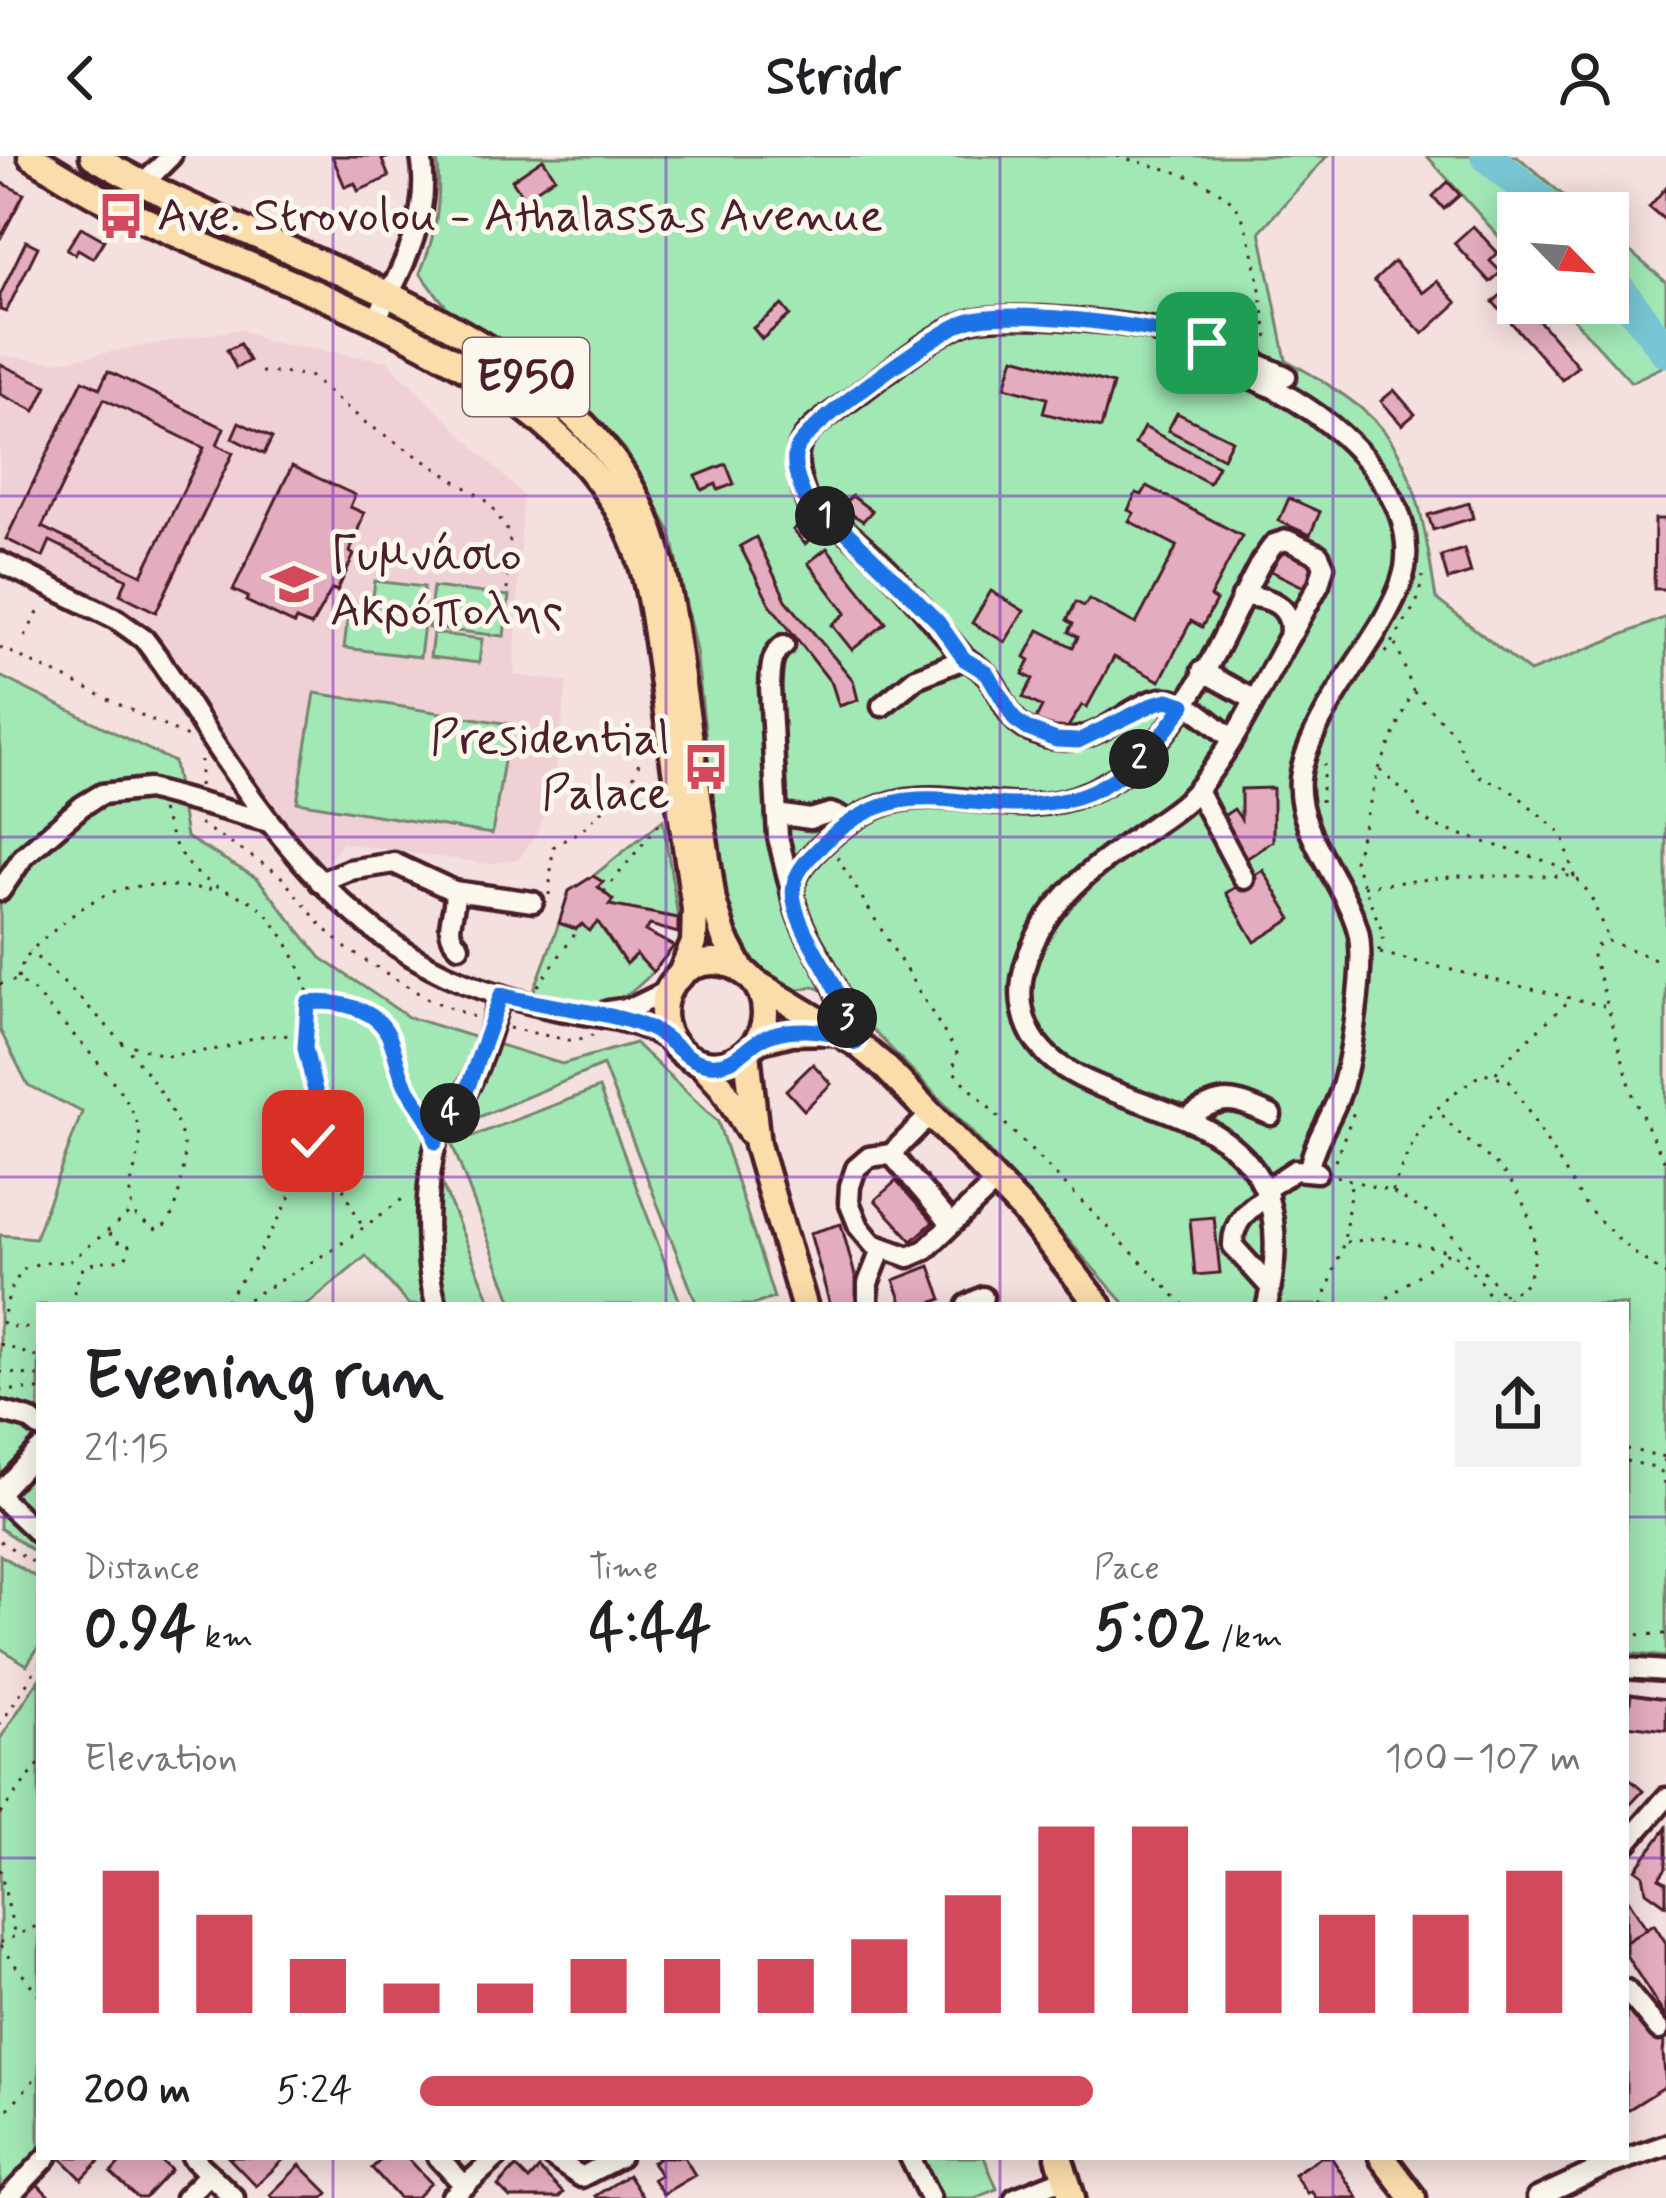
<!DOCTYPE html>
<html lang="en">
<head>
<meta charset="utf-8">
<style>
	body { margin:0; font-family:Mynerve,sans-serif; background:#f2f2f2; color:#202124; height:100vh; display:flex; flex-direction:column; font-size:45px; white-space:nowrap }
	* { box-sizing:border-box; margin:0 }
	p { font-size:39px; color:#757577 }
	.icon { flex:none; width:66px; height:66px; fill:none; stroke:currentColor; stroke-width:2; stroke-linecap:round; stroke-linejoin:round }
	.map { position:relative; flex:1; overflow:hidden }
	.details { position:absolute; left:36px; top:1146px; width:1593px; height:858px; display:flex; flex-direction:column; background:#fff; border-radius:0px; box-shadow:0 6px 30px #0003 }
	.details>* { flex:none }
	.needle { width:78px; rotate:115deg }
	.buttons { position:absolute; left:1497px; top:36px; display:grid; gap:24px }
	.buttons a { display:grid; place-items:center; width:132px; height:132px; border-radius:0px; background:#fff; box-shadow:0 6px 30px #0003; font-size:60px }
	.pin { position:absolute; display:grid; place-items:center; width:102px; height:102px; color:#fff; margin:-51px; border-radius:24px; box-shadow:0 6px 18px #0006 }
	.km { position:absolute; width:60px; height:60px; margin:-30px; border-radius:50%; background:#222; color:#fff; font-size:33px; line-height:60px; text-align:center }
	.round { display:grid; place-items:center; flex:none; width:126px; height:126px; border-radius:0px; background:#f2f2f2 }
	.summary { display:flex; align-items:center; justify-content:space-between; height:204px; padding:0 48px }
	h1 { font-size:66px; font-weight:700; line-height:90px }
	.metrics { display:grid; grid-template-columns:repeat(3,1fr); gap:18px; height:204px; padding:12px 48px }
	.metrics div { display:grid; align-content:center }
	.metrics b { font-size:60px; font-weight:700 }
	.metrics small { font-size:33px; font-weight:400 }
	.metrics p { font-size:33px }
	.chart { height:336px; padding:24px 48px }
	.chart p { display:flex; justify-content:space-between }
	.chart svg { width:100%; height:216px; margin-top:12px; stroke:#d1495b; stroke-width:6 }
	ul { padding:0 48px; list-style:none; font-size:39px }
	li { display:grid; grid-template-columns:192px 144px 1fr; align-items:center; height:90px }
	li i { height:30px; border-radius:15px; background:#d1495b }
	header { display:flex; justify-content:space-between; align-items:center; height:156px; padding:0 48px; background:#fff; font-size:54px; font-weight:700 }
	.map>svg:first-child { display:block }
</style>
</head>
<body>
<header><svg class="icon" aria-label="back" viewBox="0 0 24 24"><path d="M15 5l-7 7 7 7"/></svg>Stridr<svg class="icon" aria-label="person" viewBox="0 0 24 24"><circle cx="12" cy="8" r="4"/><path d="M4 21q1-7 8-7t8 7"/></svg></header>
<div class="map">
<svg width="1666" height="2042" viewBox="0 0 1666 2042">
	<rect width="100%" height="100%" fill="#f4e0de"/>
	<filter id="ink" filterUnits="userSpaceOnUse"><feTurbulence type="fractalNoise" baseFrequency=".00833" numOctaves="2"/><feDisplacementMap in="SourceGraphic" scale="24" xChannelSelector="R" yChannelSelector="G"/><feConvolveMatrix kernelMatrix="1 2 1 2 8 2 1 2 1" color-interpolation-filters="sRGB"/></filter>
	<g filter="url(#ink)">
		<!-- built -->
		<polygon fill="#efd0d5" points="240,173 267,186 387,205 523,339 514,519 567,526 555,624 538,675 519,703 489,708 342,687 325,711 273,661 139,462 0,395 0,200 54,206"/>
		<!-- green -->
		<g fill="#a2e8b5" stroke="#768470" stroke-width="3">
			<path d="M437 0H1327L1260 75 1286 204C1317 221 1362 247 1384 275 1420 320 1427 388 1436 443L1530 516 1666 461V1501L1626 1497V1149H1126L969 973 875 876 832 838 813 830 793 835 770 822 733 782 725 751 696 495 671 376 625 293 579 246 520 199 452 158 420 117C437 78 442 41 437 0Z"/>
			<polygon points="1427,0 1517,0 1584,57 1518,57 1518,102"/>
			<polygon points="1608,77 1666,126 1666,209 1631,226 1559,147 1608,147"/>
			<polygon points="375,425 424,431 421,455 372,449"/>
			<polygon points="433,431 509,440 504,480 428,472"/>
			<polygon points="349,452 425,460 420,501 344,492"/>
			<polygon points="433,477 482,483 479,507 430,501"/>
			<polygon points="0,520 174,606 186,681 258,723 321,802 408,861 562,908 635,887 718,966 774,1142 752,1149 697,1149 603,909 424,984 492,1149 409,1149 366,1100 307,1149 39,1149 39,1399 0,1372 0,1079 35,1082 82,956 28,929 0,874"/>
			<polygon points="315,537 510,568 492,678 297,646"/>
			<polygon points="663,664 678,762 609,749 612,744 598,731 603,726 593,720"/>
			<path d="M598 766 625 807 636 798 653 816C612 859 586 854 532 840L559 767 576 773 582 768 589 775Z"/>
			<polygon points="599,932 681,1149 513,1149 452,988"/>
			<polygon points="0,1399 39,1423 39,1490 27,1509 0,1492"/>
			<polygon points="39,1523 39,1999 0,2041 0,1583"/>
			<polygon points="921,2001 984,2001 997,2033 975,2042 939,2042"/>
		</g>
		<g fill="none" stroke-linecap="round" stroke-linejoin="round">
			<!-- river -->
			<g stroke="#78c6d5" stroke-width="33">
				<polyline points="1487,0 1555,57"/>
				<polyline points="1608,119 1666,195"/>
			</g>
		</g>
		<!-- building -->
		<g fill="#e4acbf" stroke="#4a1f2b" stroke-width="3" fill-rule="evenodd">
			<polygon points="332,0 391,0 382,4 389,21 358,35 355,27 345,31"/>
			<polygon points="543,3 555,21 524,42 512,24"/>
			<polygon points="0,26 24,38 0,83"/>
			<polygon points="1448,26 1460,39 1444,53 1433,40"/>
			<polygon points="1666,31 1666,65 1649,51"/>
			<polygon points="1473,70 1498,97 1490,105 1501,116 1490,126 1454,87"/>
			<polygon points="81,71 104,84 93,102 78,93 75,98 67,93"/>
			<polygon points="26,85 38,91 6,156 0,154 0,139"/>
			<polygon points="1394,106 1423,137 1437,125 1457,147 1423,178 1374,125"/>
			<polygon points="1510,131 1518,147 1524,147 1578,210 1562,224 1493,146"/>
			<polygon points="782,149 790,159 762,183 753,172"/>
			<polygon points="240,188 249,205 236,212 227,194"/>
			<polygon points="1014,201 1113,228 1101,272 1043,257 1047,242 1005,231"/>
			<polygon points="0,208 47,230 35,255 0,238"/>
			<path d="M108 215 224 272 217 289 233 297 156 456 120 438 127 423 50 385 43 401 6 383 83 224 100 232ZM104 243 204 292 142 419 42 371Z"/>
			<polygon points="1394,234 1415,258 1402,269 1381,245"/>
			<polygon points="1177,257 1232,284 1223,302 1168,274"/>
			<polygon points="239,266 272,282 264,298 232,282"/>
			<polygon points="1144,271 1218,310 1209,327 1135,288"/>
			<polygon points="726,308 734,328 718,334 716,328 702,334 696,320"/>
			<polygon points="292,310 355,339 350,351 364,357 350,396 354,399 337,435 332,433 311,470 296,464 294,468 246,445 248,441 233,434"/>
			<polygon points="1147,330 1242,380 1210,441 1216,445 1202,471 1191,465 1160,525 1114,501 1087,551 1082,549 1054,593 1025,586 1042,551 1023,541 1033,523 1023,518 1030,504 1025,501 1039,474 1073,491 1078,481 1069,476 1073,468 1067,464 1076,446 1084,450 1089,443 1136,468 1177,390 1129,365 1134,357 1128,354 1136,337 1142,339"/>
			<polygon points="852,340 872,355 863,365 840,351"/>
			<polygon points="1289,342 1320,356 1310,379 1279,365"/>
			<polygon points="1469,347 1473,362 1433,374 1428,359"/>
			<polygon points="812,358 824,371 805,388 793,374"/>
			<polygon points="1655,363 1666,363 1666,433 1654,433"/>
			<polygon points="756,381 786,444 853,524 858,544 839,550 832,528 769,447 740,390"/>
			<polygon points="827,392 886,467 852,494 832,469 846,457 808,407"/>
			<polygon points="1282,393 1316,409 1306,432 1271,415"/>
			<polygon points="1464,393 1471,417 1448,424 1441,400"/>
			<polygon points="991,435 1024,455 1005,486 972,467"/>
			<polygon points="1273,632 1273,685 1246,703 1219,663 1234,653 1241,663 1241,633"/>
			<polygon points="1263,714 1292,763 1255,786 1226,737"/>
			<polygon points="593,720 603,726 598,731 613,744 609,749 678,762 678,777 650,769 645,775 674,790 653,816 636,798 626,808 598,766 589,775 582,768 576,773 559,767 569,735"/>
			<polygon points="813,908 831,928 804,954 786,934"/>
			<polygon points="896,1025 933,1066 912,1085 875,1044"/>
			<polygon points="1214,1061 1220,1117 1195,1119 1190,1063"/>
			<polygon points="841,1068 863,1149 830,1149 810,1077"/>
			<polygon points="930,1110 942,1143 926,1149 903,1149 894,1124"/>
			<polygon points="1631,1538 1666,1543 1666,1574 1627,1569"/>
			<polygon points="1626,1620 1643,1635 1626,1653"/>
			<polygon points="1666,1672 1666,1712 1659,1722 1666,1726 1666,1749 1646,1735 1643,1718 1636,1713"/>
			<polygon points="1628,1743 1647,1773 1626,1786 1626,1745"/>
			<polygon points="1654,1768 1666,1787 1666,1862 1626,1799 1626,1786"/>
			<polygon points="1634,1852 1651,1879 1666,1869 1663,1897 1666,1930 1626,1955 1626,1857"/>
			<polygon points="60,2001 103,2001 82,2023"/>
			<polygon points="125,2001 157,2001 171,2014 145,2042 138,2042 111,2017"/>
			<polygon points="228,2001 286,2001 256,2030"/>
			<polygon points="384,2001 407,2001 431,2027 416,2042 399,2042 372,2012"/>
			<polygon points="660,2001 684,2001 695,2019 663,2038 653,2023 660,2019 652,2006"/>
			<polygon points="1320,2001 1331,2001 1358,2042 1316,2042 1311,2035 1307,2037 1294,2018"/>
			<polygon points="300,2009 328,2037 323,2042 273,2042 270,2039"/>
			<polygon points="516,2011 529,2024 539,2013 563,2037 558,2042 510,2042 498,2030"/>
			<polygon points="628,2019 643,2042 597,2042 595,2040"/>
			<polygon points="35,2026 51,2042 19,2042"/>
		</g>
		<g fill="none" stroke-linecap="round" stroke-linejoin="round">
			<defs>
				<g id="minor">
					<polyline points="143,28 171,0"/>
					<path d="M375 165C402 113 432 61 421 0"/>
					<path d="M1159 177C1194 206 1241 214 1281 236 1340 269 1417 336 1405 412 1401 433 1390 452 1380 470 1355 512 1305 576 1300 623 1295 676 1345 726 1358 775 1366 807 1351 905 1340 937 1331 963 1314 985 1309 1013"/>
					<path d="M1207 187C1211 172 1216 164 1230 158L1240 162 1254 206"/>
					<path d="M0 406 116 463 144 483C167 512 185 543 205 574 268 669 340 769 447 819 482 835 521 846 560 854 601 861 637 863 673 887"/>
					<path d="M1242 441C1269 439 1295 451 1289 481 1260 532 1233 593 1194 637 1182 651 1166 660 1151 671 1105 703 1060 732 1035 784 1024 806 1018 831 1023 855 1049 985 1324 904 1267 1149"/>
					<path d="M784 489C770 498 771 516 770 531L778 681 792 738"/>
					<polyline points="1202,515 1253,543"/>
					<polyline points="882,550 916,522 964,503"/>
					<path d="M1231 582C1215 570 1197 552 1178 545 1132 528 1098 614 1025 572 1006 561 1002 537 989 521 981 511 969 507 961 498 928 459 858 370 810 355 784 281 798 283 857 239 891 214 926 183 964 167 1000 152 1143 168 1183 179 1218 188 1252 206 1286 220"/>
					<polyline points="1197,634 1244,723"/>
					<polyline points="777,658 810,663 830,657 852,665"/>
					<path d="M320 726 349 714 394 707 454 735C458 757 440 773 459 790"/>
					<polyline points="0,735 24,700 82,650 102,638 148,633 269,666"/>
					<polyline points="454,735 533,746"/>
					<polyline points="608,855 634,851 669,834"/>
					<path d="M856 887C847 864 840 841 829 819 817 795 799 771 794 744 789 722 806 705 821 690 920 593 991 679 1089 636 1180 597 1217 487 1261 406L1274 388 1287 384 1319 399 1324 410 1319 428 1292 477"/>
					<polyline points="931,958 891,998 869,1001 856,1012 850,1030 849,1046 859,1071 873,1088 909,1101 925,1094 996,1026"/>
					<path d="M1187 962C1223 938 1233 942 1271 959"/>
					<polyline points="891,998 950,1067"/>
					<polyline points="1266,1033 1295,1014 1317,1016"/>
					<path d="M1268 1040C1249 1052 1232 1066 1233 1090L1270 1131"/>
					<path d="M437 1149C422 1110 424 1002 444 965 449 954 460 947 466 936 482 906 491 871 501 839"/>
					<polyline points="868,1149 868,1127 882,1092"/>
					<polyline points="967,1149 983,1141"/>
					<polyline points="0,1255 29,1263 39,1271"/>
					<polyline points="0,1336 39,1294"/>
					<polyline points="0,1341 39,1378"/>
					<polyline points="1626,1512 1666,1515"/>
					<polyline points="1626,1688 1666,1642"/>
					<polyline points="1626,1834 1659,1874"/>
					<polyline points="192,2001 234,2042"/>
					<polyline points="438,2001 465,2030"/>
					<polyline points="552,2001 581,2021 620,2001"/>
					<polyline points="910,2001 930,2042"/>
					<polyline points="8,2042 47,2001"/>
					<polyline points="185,2042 209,2018"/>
					<polyline points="451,2042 497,2001"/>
					<polyline points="1015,2042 1065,2022"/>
					<polyline points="1537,2042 1608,2009 1666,1989"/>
				</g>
				<g id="major">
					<path d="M31 0C65 21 98 42 134 59 295 136 569 211 637 393 653 438 657 488 664 536 674 608 685 680 695 753L694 787 680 820"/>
					<path d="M93 0C265 105 579 167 652 378 669 426 675 478 682 529 693 601 703 673 713 745L724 781 742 815"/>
					<circle cx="714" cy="857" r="51"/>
					<polyline points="755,826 856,887 884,910 1024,1055 1099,1149"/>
					<polyline points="757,885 792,876 832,875"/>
					<polyline points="747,896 757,989 804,1149"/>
					<polyline points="700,906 721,929 750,976"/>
					<polyline points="1059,2001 1072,2042"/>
					<polyline points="1382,2001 1413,2042"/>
				</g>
			</defs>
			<!-- minor casing -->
			<use href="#minor" stroke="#4a1f2b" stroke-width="27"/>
			<!-- major casing -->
			<use href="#major" stroke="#4a1f2b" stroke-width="33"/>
			<!-- path -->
			<g stroke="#4a1f2b" stroke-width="3" stroke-dasharray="3 9" stroke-linecap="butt">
				<path d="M1117 0C1154 11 1204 18 1232 46 1255 68 1261 151 1268 183"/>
				<polyline points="276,67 285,46"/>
				<polyline points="261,216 308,219 366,267 490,347 510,379 507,434"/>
				<polyline points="25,480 42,449"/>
				<polyline points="0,491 187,581"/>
				<polyline points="1386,497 1417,446 1423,420"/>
				<polyline points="1380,614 1411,642 1420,661 1436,671 1552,707 1574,720 1563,679 1510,633 1481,621 1467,607 1455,579 1414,536"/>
				<polyline points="199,630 201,604"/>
				<polyline points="1321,646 1324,608"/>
				<path d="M161 654C174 692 188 720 227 735 241 741 255 745 266 757 283 777 304 813 308 838 311 856 303 875 305 893 308 914 320 934 320 955 320 999 252 1117 221 1149"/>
				<polyline points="200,668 278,717 321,769 347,793 428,843 477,862"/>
				<polyline points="837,701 958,899 952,914 1184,1149"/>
				<polyline points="1363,730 1460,720 1574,720 1590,738 1608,783"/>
				<polyline points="604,736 661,665"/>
				<polyline points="549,739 553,691 583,673 631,627 649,581"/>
				<polyline points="1379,795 1384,780 1354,705 1379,613 1413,535 1396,488"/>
				<polyline points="1380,797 1604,850"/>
				<polyline points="1666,807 1608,785 1596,790 1593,800 1634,943 1666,1008"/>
				<path d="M18 822C23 796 40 787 58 771 118 719 145 728 219 734"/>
				<path d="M0 828 17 824 32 833C60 866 128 931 138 970 145 997 128 1020 130 1046L137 1062 158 1075C172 1066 176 1052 179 1036 183 1017 187 1000 182 981 164 918 77 839 30 795"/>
				<polyline points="538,830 582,768"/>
				<path d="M308 847C399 839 386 904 424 960"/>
				<polyline points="509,872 573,885 593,879"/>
				<polyline points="121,886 166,900 225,892 258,880 303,879"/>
				<polyline points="1496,917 1501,908 1570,844"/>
				<polyline points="316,979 363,1072"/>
				<polyline points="1335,1005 1355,953"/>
				<polyline points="1336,1020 1392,1036 1438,1063 1513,1149"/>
				<path d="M1392 1036C1414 977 1430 949 1484 917L1509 924 1588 1053 1630 1094 1666 1119"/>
				<polyline points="1346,1086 1383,1082 1449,1095"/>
				<polyline points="76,1149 74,1133 83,1112 96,1106 124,1103 131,1094 128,1088 114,1085 108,1074"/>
				<polyline points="238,1149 334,1093 408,1039"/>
				<polyline points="1322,1149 1344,1086 1351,1029"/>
				<path d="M1378 1149 1451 1095 1478 1122 1492 1145 1506 1136 1520 1134C1549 1099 1529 1044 1501 1014 1481 992 1456 981 1440 955"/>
				<path d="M39 1174C26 1168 13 1175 2 1166L10 1135 22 1114 42 1106H69L131 1056"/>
				<polyline points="0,1188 39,1202"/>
				<polyline points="0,1216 39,1220"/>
				<polyline points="0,1234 39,1234"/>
				<polyline points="1626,1293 1666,1301"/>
				<polyline points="1665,1303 1660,1320 1666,1328"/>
				<polyline points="1626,1305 1660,1312"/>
				<polyline points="0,1385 39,1410"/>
				<polyline points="1626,1479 1666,1478"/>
				<polyline points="0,1569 39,1508"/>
				<polyline points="0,1658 39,1608"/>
				<polyline points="0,1713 15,1780"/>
				<polyline points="0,1787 39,1769"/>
				<polyline points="0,1790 39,1839"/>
				<polyline points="0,1962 39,1918"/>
			</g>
			<!-- minor -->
			<use href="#minor" stroke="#fbf7ec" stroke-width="18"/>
			<!-- major -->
			<use href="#major" stroke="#fbddab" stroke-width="24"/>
		</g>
	</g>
	<g fill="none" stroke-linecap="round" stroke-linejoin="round" filter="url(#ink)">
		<defs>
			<path id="route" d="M313 985 320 956 305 892 308 847C337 844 379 852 390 883 396 898 398 913 405 928 415 947 433 965 436 986L444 964 465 939 501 839C547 852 614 854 655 875 674 885 686 906 709 908 733 910 741 896 758 885 785 868 830 872 856 887 848 867 842 846 833 827 820 801 799 773 794 744 790 724 802 709 815 696 906 602 963 666 1065 644 1116 633 1156 591 1184 549L1168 544 1156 547 1078 585 1056 584 1028 573 1015 564 987 517 964 503 938 466 902 430 839 369 810 355C804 338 789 311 797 293 807 269 940 174 967 165 1011 151 1162 171 1207 187"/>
		</defs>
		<!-- route casing -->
		<use href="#route" stroke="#fff" stroke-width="24"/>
		<!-- route -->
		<use href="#route" stroke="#1a73e8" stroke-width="15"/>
	</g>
	<!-- grid -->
	<path fill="none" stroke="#7b2cbf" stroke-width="3" stroke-opacity="0.55" d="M333 0V1149M666 0V1149M1000 0V1149M1333 0V1149M0 340H1666M0 681H1666M0 1021H1666M0 1361H39M1626 1361H1666M0 1702H39M1626 1702H1666M333 2001V2042M666 2001V2042M1000 2001V2042M1333 2001V2042"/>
	<!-- icons -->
	<defs>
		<symbol id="bus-bare" viewBox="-9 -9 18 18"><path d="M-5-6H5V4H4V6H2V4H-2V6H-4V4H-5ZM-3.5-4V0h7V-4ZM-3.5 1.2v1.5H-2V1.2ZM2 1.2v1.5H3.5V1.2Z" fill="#d1495b" stroke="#fbf7ec" stroke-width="2.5" paint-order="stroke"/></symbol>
		<symbol id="school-bare" viewBox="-9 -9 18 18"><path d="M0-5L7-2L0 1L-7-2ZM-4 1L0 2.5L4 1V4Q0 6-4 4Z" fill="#d1495b" stroke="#fbf7ec" stroke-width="2.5" paint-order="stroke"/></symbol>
	</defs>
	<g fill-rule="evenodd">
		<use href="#bus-bare" x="88" y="27" width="66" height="66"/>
		<use href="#school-bare" x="261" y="395" width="66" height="66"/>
		<use href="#bus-bare" x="673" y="578" width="66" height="66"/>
	</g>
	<g text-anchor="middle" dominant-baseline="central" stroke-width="10" stroke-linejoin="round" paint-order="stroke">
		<!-- shield labels -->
		<rect fill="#fbf7ec" stroke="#7f6065" stroke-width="3" x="463" y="182" width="126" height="78" rx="9"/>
		<g font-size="45" font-weight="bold" fill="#4a1f2b">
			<text x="526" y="221">E950</text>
		</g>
		<!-- poi labels -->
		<g font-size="48" fill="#4a1f2b" stroke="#fbf7ec" text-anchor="start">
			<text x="157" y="60">Ave. Strovolou - Athalassas Avenue</text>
			<text x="330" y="400">Γυμνάσιο<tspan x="330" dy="55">Ακρόπολης</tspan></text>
			<text x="670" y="583" text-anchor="end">Presidential<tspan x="670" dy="55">Palace</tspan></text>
		</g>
	</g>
</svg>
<div class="buttons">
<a><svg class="needle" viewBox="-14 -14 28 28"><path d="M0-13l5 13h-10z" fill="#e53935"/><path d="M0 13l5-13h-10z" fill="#757577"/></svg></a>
</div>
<div class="pin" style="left:1207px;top:187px;background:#1e9e55"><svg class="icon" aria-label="arrive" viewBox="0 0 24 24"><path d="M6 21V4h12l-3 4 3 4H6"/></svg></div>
<div class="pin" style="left:313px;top:985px;background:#d93025"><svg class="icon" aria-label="check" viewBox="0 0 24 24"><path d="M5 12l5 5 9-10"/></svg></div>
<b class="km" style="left:825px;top:360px">1</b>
<b class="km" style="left:1139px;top:603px">2</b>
<b class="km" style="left:847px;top:862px">3</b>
<b class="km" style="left:450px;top:957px">4</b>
<section class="details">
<div class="summary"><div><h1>Evening run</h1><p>21:15</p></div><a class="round"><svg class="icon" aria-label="share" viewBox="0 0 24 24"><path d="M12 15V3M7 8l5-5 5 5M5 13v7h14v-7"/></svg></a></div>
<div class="metrics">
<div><p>Distance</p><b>0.94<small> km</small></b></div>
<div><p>Time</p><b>4:44</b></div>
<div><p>Pace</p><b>5:02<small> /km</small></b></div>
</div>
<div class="chart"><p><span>Elevation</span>100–107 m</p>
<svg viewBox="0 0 160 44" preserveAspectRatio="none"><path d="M5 44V15M15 44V24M25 44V33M35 44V38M45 44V38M55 44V33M65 44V33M75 44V33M85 44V29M95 44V20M105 44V6M115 44V6M125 44V15M135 44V24M145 44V24M155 44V15"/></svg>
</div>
<ul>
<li><b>200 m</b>5:24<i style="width:58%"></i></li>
</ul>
</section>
</div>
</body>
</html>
